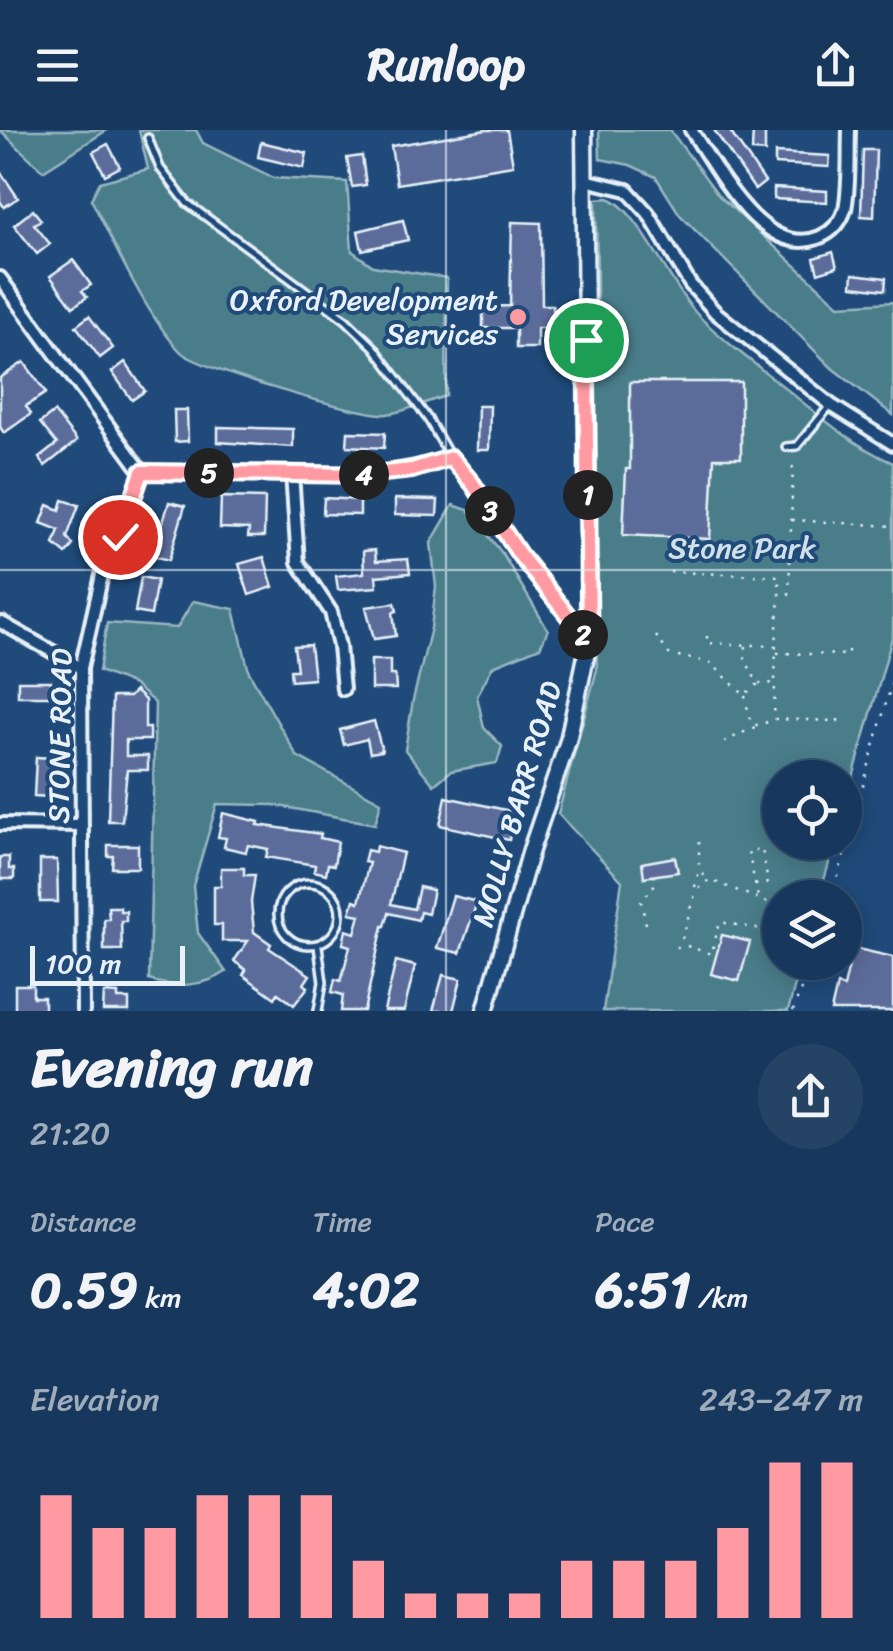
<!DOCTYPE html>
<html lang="en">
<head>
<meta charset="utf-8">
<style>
	body { margin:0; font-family:Sriracha,sans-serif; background:#244365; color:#f1f3f6; height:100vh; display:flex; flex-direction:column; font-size:38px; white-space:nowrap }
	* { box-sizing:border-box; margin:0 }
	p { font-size:32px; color:#9eacbb }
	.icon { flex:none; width:55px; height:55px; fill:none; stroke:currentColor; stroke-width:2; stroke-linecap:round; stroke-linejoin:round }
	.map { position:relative; height:881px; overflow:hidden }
	.side { display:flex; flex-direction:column; background:#17385c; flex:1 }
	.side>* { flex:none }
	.fabs { position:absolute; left:762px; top:630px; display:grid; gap:20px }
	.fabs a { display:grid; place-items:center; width:100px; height:100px; border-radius:50%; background:#17385c; box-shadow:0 5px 25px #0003,0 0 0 2px #365272; font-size:50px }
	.scale { position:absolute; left:30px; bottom:25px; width:155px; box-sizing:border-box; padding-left:10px; border:5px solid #e8f1f8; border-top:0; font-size:28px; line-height:35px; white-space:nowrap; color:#e8f1f8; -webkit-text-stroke:8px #1f4a7a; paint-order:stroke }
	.pin { position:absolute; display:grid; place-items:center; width:85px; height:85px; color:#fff; margin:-42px; border:5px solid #fff; border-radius:50%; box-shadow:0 2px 10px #0007 }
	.km { position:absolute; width:50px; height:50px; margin:-25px; border-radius:50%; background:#222; color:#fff; font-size:28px; line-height:50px; text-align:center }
	.round { display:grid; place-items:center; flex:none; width:105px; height:105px; border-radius:52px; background:#244365 }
	.overview { display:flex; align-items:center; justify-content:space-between; height:170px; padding:0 30px }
	h1 { font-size:55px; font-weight:700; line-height:75px }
	.figures { display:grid; grid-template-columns:repeat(3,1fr); gap:15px; height:170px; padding:10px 30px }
	.figures div { display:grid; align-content:center }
	.figures b { font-size:50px; font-weight:700 }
	.figures small { font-size:28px; font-weight:400 }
	.figures p { font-size:28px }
	.chart { height:280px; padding:20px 30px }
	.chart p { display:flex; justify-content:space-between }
	.chart svg { width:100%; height:180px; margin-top:10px; stroke:#ff9aa2; stroke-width:6 }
	header { display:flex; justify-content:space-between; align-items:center; height:130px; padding:0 30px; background:#17385c; font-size:45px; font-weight:700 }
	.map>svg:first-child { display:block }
</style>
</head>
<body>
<header><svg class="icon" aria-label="menu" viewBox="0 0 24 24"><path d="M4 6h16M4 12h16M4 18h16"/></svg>Runloop<svg class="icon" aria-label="share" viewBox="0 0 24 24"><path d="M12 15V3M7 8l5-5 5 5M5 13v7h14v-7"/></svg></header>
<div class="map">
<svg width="893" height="881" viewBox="0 0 893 881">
	<rect width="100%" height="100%" fill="#1f4a7a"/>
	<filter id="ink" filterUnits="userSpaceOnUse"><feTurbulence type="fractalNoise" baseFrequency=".01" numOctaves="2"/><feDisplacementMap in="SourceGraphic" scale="20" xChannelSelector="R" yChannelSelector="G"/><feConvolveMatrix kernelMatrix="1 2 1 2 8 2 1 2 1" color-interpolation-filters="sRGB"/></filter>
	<g filter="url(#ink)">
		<!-- green -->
		<g fill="#4a7d8a" stroke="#99b7c1" stroke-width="2.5">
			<polygon points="0,0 107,0 43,41"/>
			<path d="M139 0H196L203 13 274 48 347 52 352 121 373 136 447 148 446 266C427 271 406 282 387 284 363 287 196 238 181 222 147 187 114 114 91 69L100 52 148 39Z"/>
			<polygon points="599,0 670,0 719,66 839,175 893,172 893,285 832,238 680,85 656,47 630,35 600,29"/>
			<path d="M608 68C639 79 669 154 696 183 721 209 751 231 779 253 815 282 850 314 893 333V504L845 676V648H780V712L835 713 819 767 780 768V832L801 833 788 881H603L622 751 558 684 597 539 587 312 597 162 596 69Z"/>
			<polygon points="453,375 468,380 502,423 548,500 540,517 493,536 477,566 484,598 502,616 497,633 451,641 434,655 405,620 413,570 431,498 436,457 431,413"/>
			<path d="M193 471 234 479 249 542 297 626 381 672 375 694 274 675 217 674 193 756 198 803 226 842C204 857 173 858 149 850L155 573 134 555 99 541 107 493 177 498Z"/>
		</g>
		<!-- building -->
		<g fill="#5b6c9a" stroke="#e8f1f8" stroke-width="2.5">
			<polygon points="486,0 507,0 513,35 397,54 391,16"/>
			<polygon points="714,0 729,0 765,52 755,60"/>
			<polygon points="753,0 765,0 765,22 752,21"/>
			<polygon points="261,12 307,23 304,38 258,27"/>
			<polygon points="108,14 120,37 105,45 93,22"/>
			<polygon points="863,20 876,20 874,87 861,86"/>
			<polygon points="775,23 830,26 829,37 775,34"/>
			<polygon points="362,26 366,55 352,57 347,28"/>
			<polygon points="0,41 18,68 4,77 0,71"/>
			<polygon points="774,58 827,61 827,72 774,69"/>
			<polygon points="33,80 41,90 34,94 50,114 37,124 14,95"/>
			<polygon points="403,90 408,110 362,120 358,101"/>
			<polygon points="512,92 541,93 542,175 553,175 554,198 537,198 537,218 516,218 516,198 483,198 483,177 510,176"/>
			<polygon points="833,122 837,137 818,143 814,128"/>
			<polygon points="73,130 91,155 82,161 87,167 73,177 50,146"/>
			<polygon points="853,144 886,148 885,160 852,156"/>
			<polygon points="89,186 113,218 100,228 76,196"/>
			<polygon points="24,232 46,263 26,276 31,284 4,303 0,297 0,248"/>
			<polygon points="125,232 145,261 132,270 112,242"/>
			<polygon points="630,252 741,252 741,328 714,328 710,409 623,405 626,339 630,339"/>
			<polygon points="478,276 490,276 489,320 477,320"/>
			<polygon points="174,280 187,280 188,311 175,312"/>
			<polygon points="54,282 77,311 45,336 39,328 57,314 40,293"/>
			<polygon points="218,297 293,299 293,317 218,312"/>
			<polygon points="348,302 385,303 384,318 347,316"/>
			<polygon points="221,367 265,368 264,407 248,407 249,399 220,398"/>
			<polygon points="324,368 360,370 360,385 323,384"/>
			<polygon points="395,369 438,370 437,386 395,385"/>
			<polygon points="63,370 79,375 67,407 73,415 66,424 54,414 59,400 41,393 48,375 60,380"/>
			<polygon points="169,372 185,376 169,430 153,426"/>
			<polygon points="375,420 376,431 408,429 410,443 376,446 377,457 338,460 336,446 364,443 363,421"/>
			<polygon points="264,427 273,457 249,465 239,434"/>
			<polygon points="141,447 157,450 151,485 135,482"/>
			<polygon points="395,473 397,481 393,482 396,506 374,509 366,477"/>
			<polygon points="310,515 314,549 291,551 290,540 297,540 294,516"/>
			<polygon points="371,530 390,530 390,545 395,545 396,559 371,559"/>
			<rect x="18" y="551" width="33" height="15"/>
			<polygon points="135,561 145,570 145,598 150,598 150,610 126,610 126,626 148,626 148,640 127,640 122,691 108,691 112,567 129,567"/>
			<polygon points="374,591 382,621 370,623 367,609 344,615 340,600"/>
			<polygon points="36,627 52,628 50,667 34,666"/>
			<polygon points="446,667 515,682 509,710 440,695"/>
			<polygon points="223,683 259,692 258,695 321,704 320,708 338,712 334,735 328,734 326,744 314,741 315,735 266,727 268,719 248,715 246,722 224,717 226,708 218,707"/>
			<polygon points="108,715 138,715 138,738 112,738 113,726 108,726"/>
			<polygon points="376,716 403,723 391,774 414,779 419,757 433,760 428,784 420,782 418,790 389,783 385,796 383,796 364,881 341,881 343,865 332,862 335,849 341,851 350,816 343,814 346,800 355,803 360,785 350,783 354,770 359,772 369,733 364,732 367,720 375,722"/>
			<polygon points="0,727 9,727 9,739 14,739 14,749 0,749"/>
			<polygon points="675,727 678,742 644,747 642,733"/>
			<polygon points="40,730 57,730 58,772 40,772"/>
			<polygon points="221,738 244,738 244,745 255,745 251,772 254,802 271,814 269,818 310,845 304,854 308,857 294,875 278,863 275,868 243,845 246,840 234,831 248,811 222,811 222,795 214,795 214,756 221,756"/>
			<polygon points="453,766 477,772 460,823 437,818"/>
			<polygon points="108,777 120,777 120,781 126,781 126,791 121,791 122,820 104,820 104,789 109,789"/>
			<polygon points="722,805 750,812 739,851 711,844"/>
			<polygon points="853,818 893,827 893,881 831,881 837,855 844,857"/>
			<polygon points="396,831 415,836 404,881 384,881"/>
			<polygon points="443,845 461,849 453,881 433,881"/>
			<polygon points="15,855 33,855 33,867 44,867 44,880 15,880"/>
			<polygon points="104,863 118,864 118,869 129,869 129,881 103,881"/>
		</g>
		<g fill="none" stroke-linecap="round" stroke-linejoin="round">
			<defs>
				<g id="service">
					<polyline points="148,8 160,38 187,73 346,190 374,217 428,289 449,325"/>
					<polyline points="786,317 797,316 829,277"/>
					<circle cx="309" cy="784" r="31"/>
					<polyline points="318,816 323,852 318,881"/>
				</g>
				<g id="minor">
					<path d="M691 0C716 37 764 131 820 107 832 102 841 92 845 79 850 54 848 25 849 0"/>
					<polyline points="585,50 627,60 648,83 690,154 715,182 831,275 893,314"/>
					<polyline points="0,148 142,342 292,343"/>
					<polyline points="2,493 81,538"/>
					<path d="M343 559 339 516 331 482 298 432 292 343C353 344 391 348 451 327L473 354 519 424 589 512"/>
					<polyline points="0,694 82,695"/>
					<polyline points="83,881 81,538 102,445 142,342"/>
				</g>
				<polyline id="secondary" points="485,881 531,720 568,611 589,512 584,0"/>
			</defs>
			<!-- service casing -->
			<use href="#service" stroke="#e8f1f8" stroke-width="12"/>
			<!-- minor casing -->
			<use href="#minor" stroke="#e8f1f8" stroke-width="18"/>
			<!-- secondary casing -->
			<use href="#secondary" stroke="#e8f1f8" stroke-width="21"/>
			<!-- path -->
			<g stroke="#e8f1f8" stroke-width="2.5" stroke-dasharray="2.5 8" stroke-linecap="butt">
				<polyline points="792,390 893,396"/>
				<polyline points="670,442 779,446 779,464 789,464 793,331"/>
				<polyline points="656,506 669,524 711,533 744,565 758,554"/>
				<polyline points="707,506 707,513 776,516 779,466"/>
				<polyline points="746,516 745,529 758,554 774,553"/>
				<polyline points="776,516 774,589 838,591 838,584"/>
				<polyline points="777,523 848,525 848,518"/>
				<polyline points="745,566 750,590 758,596 774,589"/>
				<polyline points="724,612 757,596"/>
				<polyline points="699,711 699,739"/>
				<polyline points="755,755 768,753 762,719 748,721 758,767"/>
				<polyline points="695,757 699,741 710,750"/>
				<polyline points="832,768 893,548"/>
				<polyline points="646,794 641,772 656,753 654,746"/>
				<polyline points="687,816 711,824 720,792 771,801 779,795 780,790"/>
				<path d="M677 818C692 795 686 761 710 750L780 777"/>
				<polyline points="793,881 811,832"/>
			</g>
			<!-- service -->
			<use href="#service" stroke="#1f4a7a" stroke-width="5"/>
			<!-- minor -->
			<use href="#minor" stroke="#1f4a7a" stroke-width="10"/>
			<!-- secondary -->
			<use href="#secondary" stroke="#1f4a7a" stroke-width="14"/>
		</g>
	</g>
	<g fill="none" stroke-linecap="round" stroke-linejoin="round" filter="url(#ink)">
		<defs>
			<polyline id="route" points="120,407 142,342 366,345 412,340 451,328 473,354 519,424 589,512 586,210"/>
		</defs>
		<!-- route casing -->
		<use href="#route" stroke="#fff" stroke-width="20"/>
		<!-- route -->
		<use href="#route" stroke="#ff9aa2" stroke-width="12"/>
	</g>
	<!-- grid -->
	<path fill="none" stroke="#e8f1f8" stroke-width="2.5" stroke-opacity="0.55" d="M446 0V881M0 440H893"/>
	<!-- markers -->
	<circle fill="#ff9aa2" stroke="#1f4a7a" stroke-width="4" cx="518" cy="187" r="10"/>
	<g text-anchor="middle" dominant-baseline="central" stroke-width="8" stroke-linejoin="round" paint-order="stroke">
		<!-- poi labels -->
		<g font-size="30" fill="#e8f1f8" stroke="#1f4a7a" text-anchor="end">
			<text x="498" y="170">Oxford Development<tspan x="498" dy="34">Services</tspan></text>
		</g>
		<!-- park labels -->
		<g font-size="30" fill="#d0e0e8" stroke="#1f4a7a">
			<text x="742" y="418">Stone Park</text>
		</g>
		<!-- street labels -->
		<g font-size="30" fill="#e8f1f8" stroke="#1f4a7a">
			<text transform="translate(60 606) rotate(-89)">STONE ROAD</text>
			<text transform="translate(517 674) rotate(-74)">MOLLY BARR ROAD</text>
		</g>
	</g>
</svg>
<div class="fabs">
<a><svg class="icon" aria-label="locate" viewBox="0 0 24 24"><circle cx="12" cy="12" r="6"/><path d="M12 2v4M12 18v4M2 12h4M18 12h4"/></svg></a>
<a><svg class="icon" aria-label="layers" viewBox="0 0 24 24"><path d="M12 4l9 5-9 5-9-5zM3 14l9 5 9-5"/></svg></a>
</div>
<div class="scale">100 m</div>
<div class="pin" style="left:586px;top:210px;background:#1e9e55"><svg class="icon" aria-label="arrive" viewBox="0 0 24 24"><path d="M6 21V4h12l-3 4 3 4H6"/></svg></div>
<div class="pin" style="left:120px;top:407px;background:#d93025"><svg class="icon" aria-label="check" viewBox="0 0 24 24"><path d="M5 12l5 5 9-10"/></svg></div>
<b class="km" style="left:588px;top:365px">1</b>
<b class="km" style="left:583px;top:505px">2</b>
<b class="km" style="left:490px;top:381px">3</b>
<b class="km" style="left:364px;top:345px">4</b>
<b class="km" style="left:209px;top:343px">5</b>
</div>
<section class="side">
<div class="overview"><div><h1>Evening run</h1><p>21:20</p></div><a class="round"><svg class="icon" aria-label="share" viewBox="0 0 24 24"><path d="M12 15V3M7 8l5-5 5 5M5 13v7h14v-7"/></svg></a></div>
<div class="figures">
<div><p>Distance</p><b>0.59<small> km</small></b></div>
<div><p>Time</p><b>4:02</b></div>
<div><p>Pace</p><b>6:51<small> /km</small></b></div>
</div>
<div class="chart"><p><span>Elevation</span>243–247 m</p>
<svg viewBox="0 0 160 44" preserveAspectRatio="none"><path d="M5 44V14M15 44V22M25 44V22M35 44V14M45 44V14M55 44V14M65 44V30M75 44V38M85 44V38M95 44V38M105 44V30M115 44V30M125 44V30M135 44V22M145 44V6M155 44V6"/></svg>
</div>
</section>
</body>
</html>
